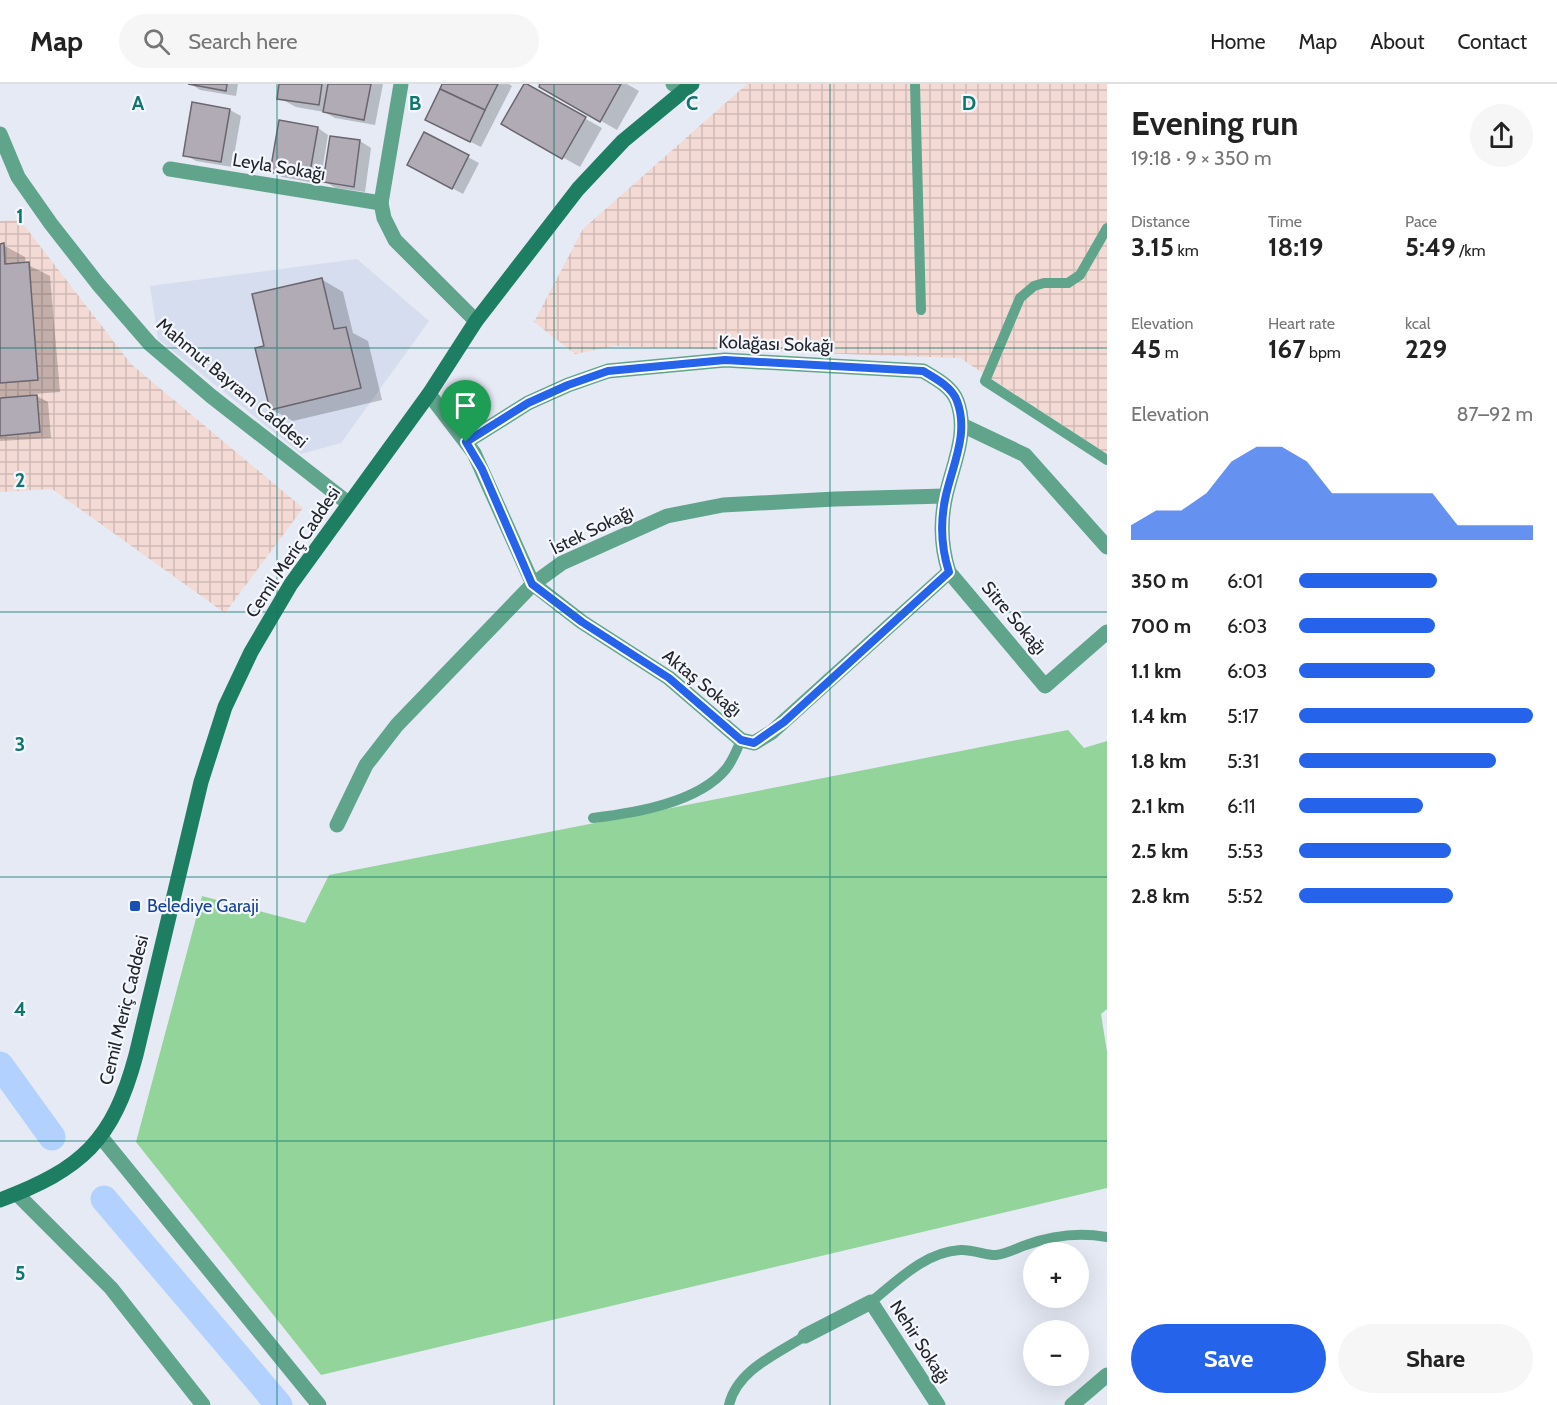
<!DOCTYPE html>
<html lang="en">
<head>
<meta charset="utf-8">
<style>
	body { margin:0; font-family:Cabin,sans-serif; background:#f6f6f6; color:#222; height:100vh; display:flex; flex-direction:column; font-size:22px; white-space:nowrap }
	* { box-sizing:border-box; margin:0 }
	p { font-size:20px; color:#767676 }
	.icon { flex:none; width:33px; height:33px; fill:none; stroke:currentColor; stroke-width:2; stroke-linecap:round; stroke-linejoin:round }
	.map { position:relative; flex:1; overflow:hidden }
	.details { display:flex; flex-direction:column; background:#fff; width:450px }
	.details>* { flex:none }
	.tools { position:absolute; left:1023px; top:1158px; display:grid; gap:12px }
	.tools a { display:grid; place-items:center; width:66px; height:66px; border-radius:50%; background:#fff; box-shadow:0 6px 24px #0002; font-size:30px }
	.pin { position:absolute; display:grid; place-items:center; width:51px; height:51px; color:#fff; margin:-62px -26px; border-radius:50% 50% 50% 0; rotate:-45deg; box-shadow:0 0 6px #0007 }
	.pin .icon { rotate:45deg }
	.round { display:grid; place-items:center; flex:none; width:63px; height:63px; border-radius:32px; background:#f6f6f6 }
	.overview { display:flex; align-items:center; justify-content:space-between; height:102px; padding:0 24px }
	h1 { font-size:33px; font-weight:800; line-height:45px }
	.metrics { display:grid; grid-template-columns:repeat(3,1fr); gap:9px; height:102px; padding:6px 24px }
	.metrics div { display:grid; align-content:center }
	.metrics b { font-size:26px; font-weight:800 }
	.metrics small { font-size:16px; font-weight:400 }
	.metrics p { font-size:16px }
	.chart { height:168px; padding:12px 24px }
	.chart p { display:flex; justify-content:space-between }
	.chart svg { width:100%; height:108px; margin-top:6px; fill:#2563eb; opacity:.7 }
	.button { display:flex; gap:12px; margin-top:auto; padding:12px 24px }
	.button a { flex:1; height:69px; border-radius:36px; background:#2563eb; color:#fff; font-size:24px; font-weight:800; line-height:69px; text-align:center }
	.button a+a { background:#f6f6f6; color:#222 }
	ul { padding:0 24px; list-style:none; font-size:20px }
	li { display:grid; grid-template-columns:96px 72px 1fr; align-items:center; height:45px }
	li i { height:15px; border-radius:8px; background:#2563eb }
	header { display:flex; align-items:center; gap:36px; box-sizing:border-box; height:84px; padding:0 30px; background:#fff; border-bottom:2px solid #e0e0e0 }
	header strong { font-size:28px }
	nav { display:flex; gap:33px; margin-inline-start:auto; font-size:21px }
	.search { width:420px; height:54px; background:#f6f6f6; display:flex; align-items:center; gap:15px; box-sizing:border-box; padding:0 21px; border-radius:33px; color:#767676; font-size:22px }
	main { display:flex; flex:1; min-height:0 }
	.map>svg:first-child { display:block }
</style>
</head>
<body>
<header>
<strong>Map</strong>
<div class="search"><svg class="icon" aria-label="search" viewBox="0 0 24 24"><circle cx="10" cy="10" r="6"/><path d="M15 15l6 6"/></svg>Search here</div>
<nav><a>Home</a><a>Map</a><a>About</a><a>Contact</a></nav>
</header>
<main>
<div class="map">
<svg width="1107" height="1321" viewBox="0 0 1107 1321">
	<defs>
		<pattern id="industrial-grid" width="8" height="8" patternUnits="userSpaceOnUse" patternTransform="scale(1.5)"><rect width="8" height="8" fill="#f4dad4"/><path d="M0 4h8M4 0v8" fill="none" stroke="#d1bbb6"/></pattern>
	</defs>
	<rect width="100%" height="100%" fill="#e5eaf5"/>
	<!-- built -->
	<polygon fill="#d5ddee" points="357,175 429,237 341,359 301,370 158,255 150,202"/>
	<!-- industrial -->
	<g fill="url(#industrial-grid)">
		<polygon points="747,0 1107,0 1107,370 960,274 614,262 575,270 534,238 583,145"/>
		<polygon points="20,136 131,280 303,424 225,529 52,405 0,408 0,137"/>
	</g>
	<!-- green -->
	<polygon fill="#93d49b" points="1068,646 1084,664 1107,657 1107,925 1101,930 1107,968 1107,1104 321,1291 136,1058 202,812 305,839 329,791"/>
	<!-- shadow -->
	<g fill="#0003">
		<polygon points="191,0 238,0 236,12 200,6"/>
		<polygon points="281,0 383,0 375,41 335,34 324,28 296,23 279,14"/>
		<polygon points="444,0 509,0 512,2 481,63 438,42"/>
		<polygon points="537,0 627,0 639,7 617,46"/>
		<polygon points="525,1 602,44 580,83 503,40"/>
		<polygon points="230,26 241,32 232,83 196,77 185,71"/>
		<polygon points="318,44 328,51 320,100 282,93 271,87"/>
		<polygon points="425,50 479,79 463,110 420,87"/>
		<polygon points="360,57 371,64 365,108 336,104 325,98"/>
		<polygon points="0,161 3,161 25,173 26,180 50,192 60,308 33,310 48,318 51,354 0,357 0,315 2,315 0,312"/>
		<polygon points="321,195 343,208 353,249 368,257 382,316 293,337 271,325 266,263"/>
	</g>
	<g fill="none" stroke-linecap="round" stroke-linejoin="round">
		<!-- canal -->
		<g stroke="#b2d1ff" stroke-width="27">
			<polyline points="0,981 52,1053"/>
			<polyline points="104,1115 279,1321"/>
		</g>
	</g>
	<!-- building -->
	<g fill="#b0abb5" stroke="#6a666f" stroke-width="1.5">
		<polygon points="188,0 227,0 226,7"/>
		<polygon points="279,0 322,0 319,21 277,15"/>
		<polygon points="328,0 371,0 364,36 323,28"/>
		<polygon points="442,0 498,0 485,26 440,5"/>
		<polygon points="524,0 527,0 586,33 562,75 501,40"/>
		<polygon points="540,0 621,0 600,38 539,3"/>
		<polygon points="440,5 485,26 470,58 425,36"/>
		<polygon points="192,18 230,25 221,78 183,72"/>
		<polygon points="279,36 318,43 309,94 270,88"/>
		<polygon points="424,48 469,71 452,105 407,81"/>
		<polygon points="330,52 360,56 354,103 323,98"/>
		<polygon points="4,159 5,180 29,178 38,296 0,299 0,160"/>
		<polygon points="322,194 334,245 346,243 361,304 270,326 255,264 264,262 252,210"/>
		<polygon points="37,311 40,348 0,352 0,314"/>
	</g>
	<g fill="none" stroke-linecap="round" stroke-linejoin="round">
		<!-- service -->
		<g stroke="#60a58b" stroke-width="10">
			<polyline points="915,0 921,226"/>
			<polyline points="1107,144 1080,191 1068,199 1044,199 1034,202 1020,214 985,297 1107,376"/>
			<path d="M593 734C634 729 698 719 726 685 733 676 737 666 741 656"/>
			<path d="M871 1218C897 1197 925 1168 960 1166 972 1165 988 1172 996 1171 1006 1170 1017 1164 1026 1161 1053 1151 1079 1148 1107 1153"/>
			<path d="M729 1321C737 1286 777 1270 805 1252"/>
		</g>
		<!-- minor -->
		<g stroke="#60a58b" stroke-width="15">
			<polyline points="401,0 381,119 384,134 395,156 476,237"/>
			<polyline points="673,0 685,6"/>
			<polyline points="170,85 381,119"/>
			<polyline points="429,310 474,369 533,500 582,538 669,594 741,656 754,659 772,648 949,488"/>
			<polyline points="962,341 1025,371 1107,463"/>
			<path d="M466 358 528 319 568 301 608 287 725 276 923 287C935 294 952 303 957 317 969 349 953 380 946 411 940 437 941 463 949 488L1045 602 1107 548"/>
			<polyline points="337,741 366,681 397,641 533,500 562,479 667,432 723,421 835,415 945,412"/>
			<polyline points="805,1252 871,1218 938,1321"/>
			<polyline points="1072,1321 1107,1291"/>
		</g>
		<!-- tertiary -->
		<g stroke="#60a58b" stroke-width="15">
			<polyline points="0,50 18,93 51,140 98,200 150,260 211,312 348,419"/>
			<polyline points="101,1053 319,1321"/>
			<polyline points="17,1110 111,1204 203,1321"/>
		</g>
		<!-- secondary -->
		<path stroke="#1e7e61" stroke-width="15" d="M0 1116C82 1085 113 1057 136 971L201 698 225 623 251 568 291 500 429 310 476 237 578 105 623 57 692 0"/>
	</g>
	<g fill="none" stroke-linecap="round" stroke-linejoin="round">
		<defs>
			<path id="route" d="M725 276 923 287C935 294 952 303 957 317 969 349 953 380 946 411 940 437 941 463 949 488L784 638 754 659 741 656 669 594 582 538 532 500 482 385 466 358 528 319 568 301 608 287Z"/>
		</defs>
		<!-- route casing -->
		<use href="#route" stroke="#fff" stroke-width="12"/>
		<!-- route -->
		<use href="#route" stroke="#2563eb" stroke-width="8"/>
	</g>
	<!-- grid -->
	<path fill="none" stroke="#0f766e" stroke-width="1.5" stroke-opacity="0.55" d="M277 0V1321M554 0V1321M830 0V1321M0 264H1107M0 528H1107M0 793H1107M0 1057H1107"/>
	<!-- markers -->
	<rect fill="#1a4fb4" stroke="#f4f7fe" stroke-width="2" x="129" y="816" width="12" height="12" rx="3"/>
	<g text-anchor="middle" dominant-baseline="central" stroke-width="4.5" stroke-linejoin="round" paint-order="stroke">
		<!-- street labels -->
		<g font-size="18" fill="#232529" stroke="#f4f7fe">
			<text transform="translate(279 83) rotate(9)">Leyla Sokağı</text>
			<text transform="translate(776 260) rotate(2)">Kolağası Sokağı</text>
			<text transform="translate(232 299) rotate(40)">Mahmut Bayram Caddesi</text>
			<text transform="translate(592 446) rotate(-26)">İstek Sokağı</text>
			<text transform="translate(293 468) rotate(-56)">Cemil Meriç Caddesi</text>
			<text transform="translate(1014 534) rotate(50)">Sitre Sokağı</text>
			<text transform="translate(702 599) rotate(39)">Aktaş Sokağı</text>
			<text transform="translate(124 926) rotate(-76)">Cemil Meriç Caddesi</text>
			<text transform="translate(920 1258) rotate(57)">Nehir Sokağı</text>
		</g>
		<!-- transit labels -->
		<g font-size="18" fill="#164399" stroke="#f4f7fe" text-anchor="start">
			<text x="147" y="822">Belediye Garaji</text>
		</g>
	</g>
	<g font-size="20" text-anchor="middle" font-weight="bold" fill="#0f766e" stroke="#f4f7fe" stroke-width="4.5" stroke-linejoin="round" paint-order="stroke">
		<text x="138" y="26">A</text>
		<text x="415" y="26">B</text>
		<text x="692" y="26">C</text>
		<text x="969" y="26">D</text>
		<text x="20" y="139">1</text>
		<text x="20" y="403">2</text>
		<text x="20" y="667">3</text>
		<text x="20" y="932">4</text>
		<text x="20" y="1196">5</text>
	</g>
</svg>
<div class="tools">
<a>+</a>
<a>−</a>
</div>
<div class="pin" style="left:466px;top:358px;background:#1e9e55"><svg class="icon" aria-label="arrive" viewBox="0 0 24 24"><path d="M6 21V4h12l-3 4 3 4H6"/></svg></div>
</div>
<section class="details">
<div class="overview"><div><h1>Evening run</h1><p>19:18 · 9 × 350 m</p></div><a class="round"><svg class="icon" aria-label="share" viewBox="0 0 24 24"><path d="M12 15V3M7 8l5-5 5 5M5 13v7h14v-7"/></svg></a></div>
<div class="metrics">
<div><p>Distance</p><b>3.15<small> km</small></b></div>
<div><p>Time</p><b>18:19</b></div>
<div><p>Pace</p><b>5:49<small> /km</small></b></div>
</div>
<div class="metrics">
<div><p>Elevation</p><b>45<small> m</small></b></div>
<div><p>Heart rate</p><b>167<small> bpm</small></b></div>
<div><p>kcal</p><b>229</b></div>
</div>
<div class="chart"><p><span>Elevation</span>87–92 m</p>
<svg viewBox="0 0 160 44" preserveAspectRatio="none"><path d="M0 44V38L10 32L20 32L30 25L40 12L50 6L60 6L70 12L80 25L90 25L100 25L110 25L120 25L130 38L140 38L150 38L160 38V44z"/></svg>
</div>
<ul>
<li><b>350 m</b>6:01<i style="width:59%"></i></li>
<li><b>700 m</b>6:03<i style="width:58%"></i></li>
<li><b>1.1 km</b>6:03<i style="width:58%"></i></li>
<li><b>1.4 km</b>5:17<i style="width:100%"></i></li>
<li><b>1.8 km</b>5:31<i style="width:84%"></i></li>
<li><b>2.1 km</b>6:11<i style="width:53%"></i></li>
<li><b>2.5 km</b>5:53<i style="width:65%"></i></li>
<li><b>2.8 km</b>5:52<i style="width:66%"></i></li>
</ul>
<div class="button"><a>Save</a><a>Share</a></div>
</section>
</main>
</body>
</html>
